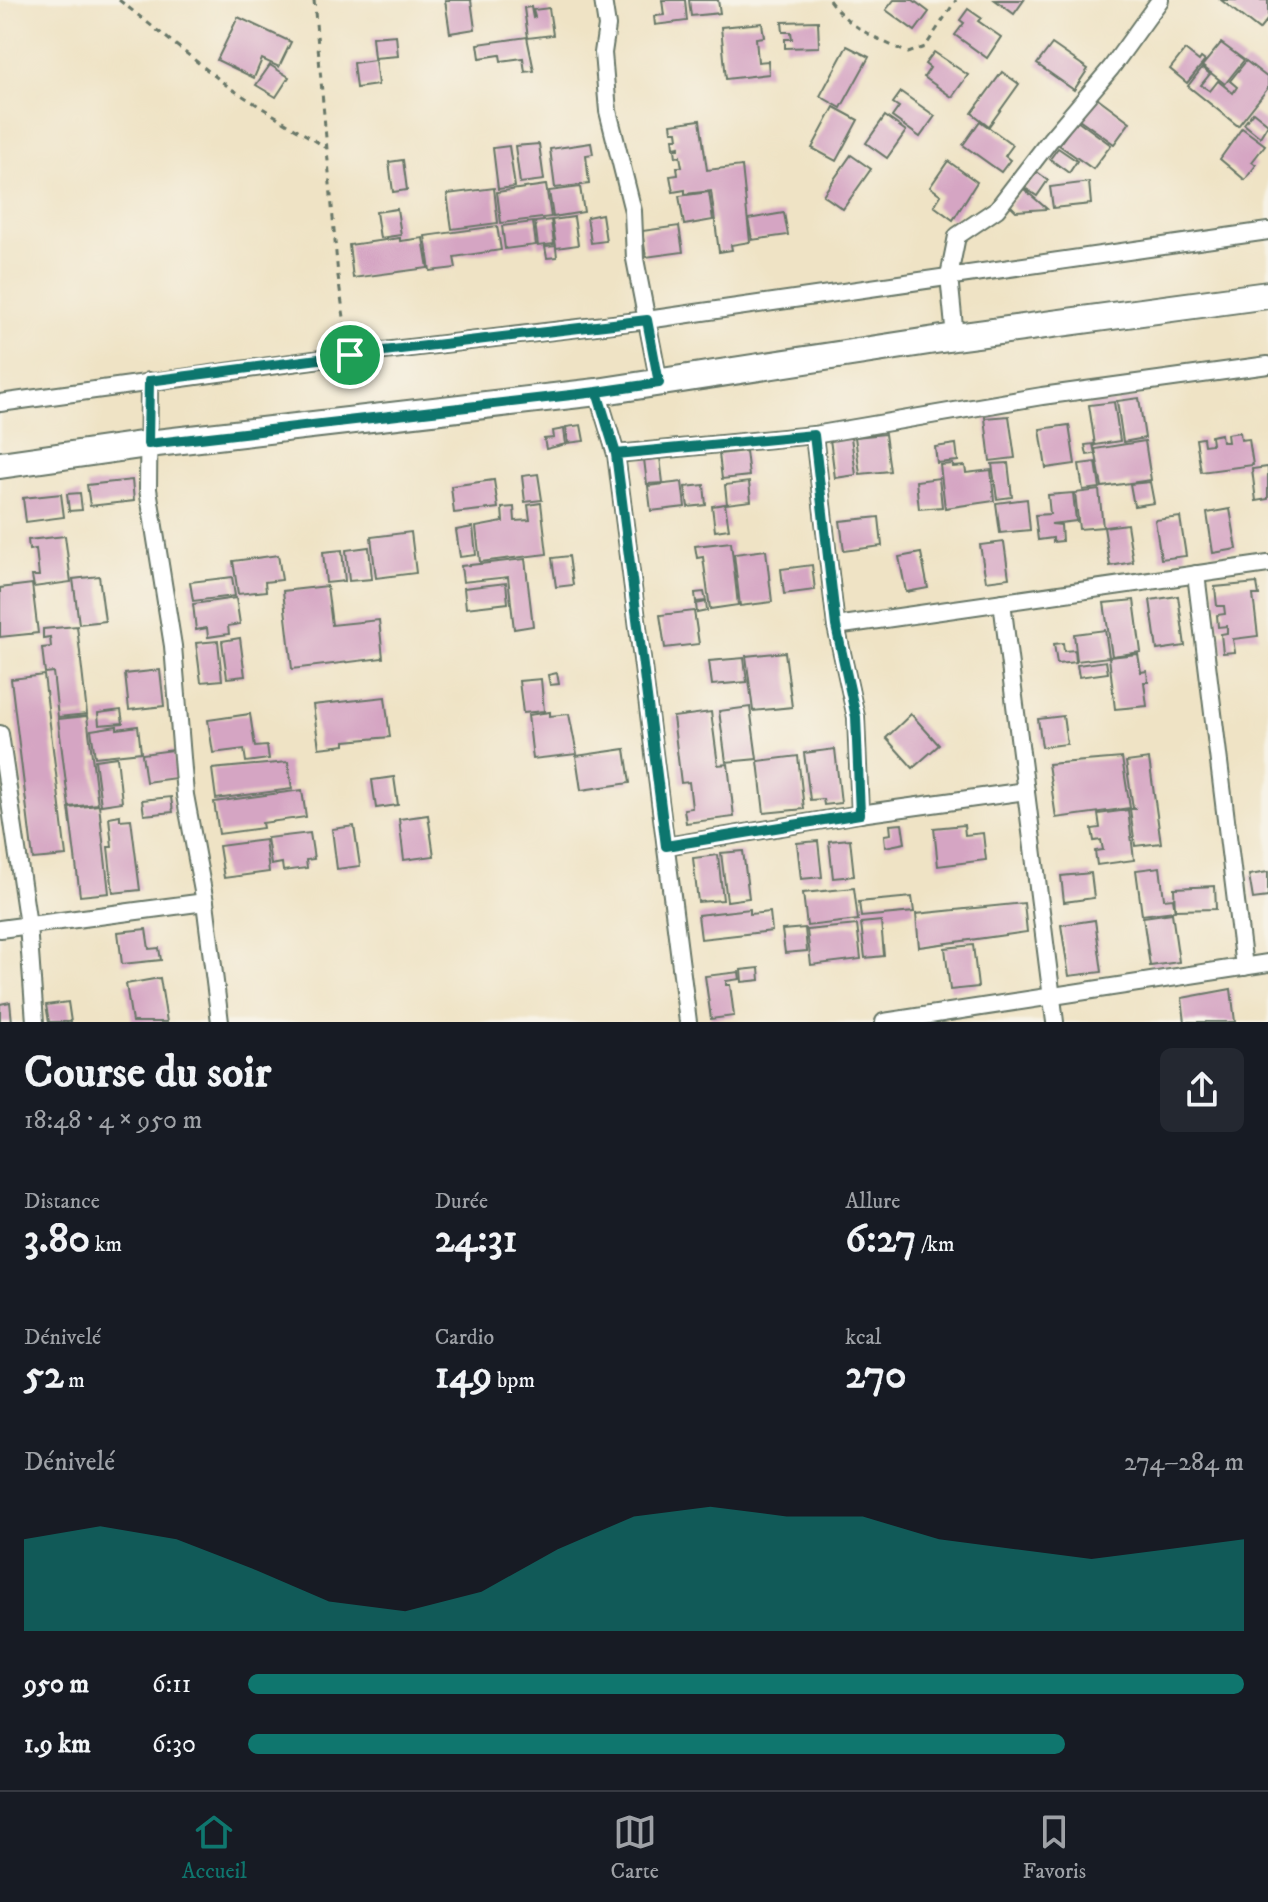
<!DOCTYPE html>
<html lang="fr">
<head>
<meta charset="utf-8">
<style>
	body { margin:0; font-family:"IM FELL DW Pica",serif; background:#242831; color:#f1f3f6; height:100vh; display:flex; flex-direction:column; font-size:30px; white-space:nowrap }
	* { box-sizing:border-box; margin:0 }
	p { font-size:26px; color:#9ea1a6 }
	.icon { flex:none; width:44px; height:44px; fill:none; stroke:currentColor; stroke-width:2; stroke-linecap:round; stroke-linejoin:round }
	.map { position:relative; height:1022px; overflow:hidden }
	.drawer { display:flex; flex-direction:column; background:#171b24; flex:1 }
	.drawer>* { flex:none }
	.pin { position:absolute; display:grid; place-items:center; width:68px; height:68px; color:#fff; margin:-34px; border:4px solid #fff; border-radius:50%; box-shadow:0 2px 8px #0007 }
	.round { display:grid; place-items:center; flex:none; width:84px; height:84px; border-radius:12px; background:#242831 }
	.head { display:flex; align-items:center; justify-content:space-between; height:136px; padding:0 24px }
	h1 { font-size:44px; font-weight:700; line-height:60px }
	.figures { display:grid; grid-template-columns:repeat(3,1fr); gap:12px; height:136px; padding:8px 24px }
	.figures div { display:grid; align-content:center }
	.figures b { font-size:40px; font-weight:700 }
	.figures small { font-size:22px; font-weight:400 }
	.figures p { font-size:22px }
	.chart { height:224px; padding:16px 24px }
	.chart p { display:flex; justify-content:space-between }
	.chart svg { width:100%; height:144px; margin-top:8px; fill:#0f766e; opacity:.7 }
	ul { padding:0 24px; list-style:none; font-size:26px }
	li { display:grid; grid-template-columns:128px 96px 1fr; align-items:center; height:60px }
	li i { height:20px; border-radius:10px; background:#0f766e }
	.menu { display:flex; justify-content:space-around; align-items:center; height:112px; border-top:2px solid #363941; background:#171b24; font-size:22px; color:#9ea1a6 }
	.menu a { display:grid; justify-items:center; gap:4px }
	.menu .selected { color:#0f766e }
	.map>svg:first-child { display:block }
</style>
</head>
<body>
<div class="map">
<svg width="1268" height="1022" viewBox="0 0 1268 1022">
	<rect width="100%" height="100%" fill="#f7f3e8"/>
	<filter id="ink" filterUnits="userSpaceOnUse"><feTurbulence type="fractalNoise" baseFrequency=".0125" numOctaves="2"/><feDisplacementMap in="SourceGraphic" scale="16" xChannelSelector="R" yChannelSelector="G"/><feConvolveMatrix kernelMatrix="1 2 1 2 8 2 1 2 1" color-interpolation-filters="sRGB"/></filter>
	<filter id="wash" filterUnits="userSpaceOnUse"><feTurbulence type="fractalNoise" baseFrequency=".006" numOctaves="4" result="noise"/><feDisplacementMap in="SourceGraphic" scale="32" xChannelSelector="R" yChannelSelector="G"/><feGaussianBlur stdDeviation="1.8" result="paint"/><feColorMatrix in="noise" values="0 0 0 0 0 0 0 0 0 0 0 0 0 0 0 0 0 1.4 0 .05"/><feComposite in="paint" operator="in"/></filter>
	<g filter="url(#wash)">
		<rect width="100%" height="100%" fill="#efe3c5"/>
		<g id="blocks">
			<!-- building -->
			<g fill="#d5a5c3">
				<polygon points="445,0 471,0 475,29 450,33"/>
				<polygon points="662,0 685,0 687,21 655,25 654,16 664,15"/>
				<polygon points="689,0 718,0 720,13 691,16"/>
				<polygon points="894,0 913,0 929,12 915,31 886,10"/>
				<polygon points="995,0 1024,0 1014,14"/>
				<polygon points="1221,0 1268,0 1268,19 1259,30"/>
				<polygon points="531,7 533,18 535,17 533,10 549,8 553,35 528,38 524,8"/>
				<polygon points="968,9 981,18 978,21 1001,37 987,58 955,35 964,23 960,20"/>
				<polygon points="238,17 291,42 279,67 262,59 254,78 217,60"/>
				<polygon points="818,21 819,47 785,48 785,39 792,39 791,32 783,32 782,22"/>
				<polygon points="762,23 764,37 756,38 758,62 768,61 769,74 726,79 721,27"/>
				<polygon points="396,35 398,56 374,58 372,37"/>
				<polygon points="527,37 534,71 525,72 523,58 501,61 500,55 480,58 478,44"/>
				<polygon points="1221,43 1244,60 1225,84 1202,66"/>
				<polygon points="1052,44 1088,69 1074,90 1037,64"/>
				<polygon points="847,46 869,57 841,108 820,96"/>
				<polygon points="1185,50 1199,61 1201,58 1205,61 1187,83 1170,69"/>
				<polygon points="934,52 968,75 952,97 924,77 930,68 925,64"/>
				<polygon points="375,60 378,85 356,88 353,63"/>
				<polygon points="1246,61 1268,78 1268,88 1238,126 1188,86 1202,68 1210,74 1201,85 1210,91 1218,81 1233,93 1237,87 1230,81"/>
				<polygon points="270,65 289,77 276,97 256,85"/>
				<polygon points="1002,72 1019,84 989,126 972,113"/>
				<polygon points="901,92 935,116 920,137 892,117 899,107 893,103"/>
				<polygon points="1095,96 1130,122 1114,144 1079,119"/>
				<polygon points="834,107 858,120 836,161 812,148"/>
				<polygon points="1253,112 1268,124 1260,137 1244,124"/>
				<polygon points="885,116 906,131 887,158 866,143"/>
				<polygon points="700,120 707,170 742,166 750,242 731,245 732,250 719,252 711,191 685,194 685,190 673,192 670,176 678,175 677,167 682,167 680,156 676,157 675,149 679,149 679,146 674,147 673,138 678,138 677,131 672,131 671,124"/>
				<polygon points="1077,120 1111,145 1093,169 1059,145"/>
				<polygon points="980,121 1013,145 1005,156 1010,160 1001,172 963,145"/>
				<polygon points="1242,128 1265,145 1252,162 1256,165 1245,180 1220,159"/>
				<polygon points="591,143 593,154 586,155 589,184 555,188 550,149"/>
				<polygon points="539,144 544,180 520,183 515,146"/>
				<polygon points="509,146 515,187 498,189 493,148"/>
				<polygon points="1058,148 1077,161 1069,173 1050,159"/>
				<polygon points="851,155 871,169 843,209 823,195"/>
				<polygon points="403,160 407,190 393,192 389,162"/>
				<polygon points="948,161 977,182 953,220 934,206 941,195 930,187"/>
				<polygon points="1037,172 1048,180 1037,196 1025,188"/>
				<polygon points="1089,182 1091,204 1053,208 1050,187"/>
				<polygon points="546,185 551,217 501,223 497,192"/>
				<polygon points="580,187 584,212 553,217 549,191"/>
				<polygon points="494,188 498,223 452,229 447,194"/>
				<polygon points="1023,189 1024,189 1047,209 1016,211 1010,205"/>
				<polygon points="709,192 713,220 684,225 679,196"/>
				<polygon points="397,209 401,235 380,238 376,212"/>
				<polygon points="784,213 788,235 752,240 748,219"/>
				<polygon points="602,214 606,241 591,243 587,217"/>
				<polygon points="574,217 578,245 556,248 557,257 547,258 545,247 556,246 552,220"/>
				<polygon points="551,220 554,244 538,246 535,222"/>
				<polygon points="533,222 536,245 505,249 502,226"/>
				<polygon points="497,226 501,250 454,257 456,268 430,271 425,236"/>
				<polygon points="679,226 683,252 646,257 642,231"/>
				<polygon points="400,238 400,241 423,238 428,268 353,278 349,245"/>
				<polygon points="1139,398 1145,438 1123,442 1117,401"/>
				<polygon points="1114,402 1120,441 1095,445 1089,405"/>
				<polygon points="1009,416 1015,458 990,461 985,418"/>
				<polygon points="581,425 584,441 568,443 566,427"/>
				<polygon points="1069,425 1075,464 1046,468 1040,429"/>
				<polygon points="564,429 566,444 546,449 544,439 554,438 553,431"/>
				<polygon points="1240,432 1241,440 1249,439 1253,465 1201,472 1196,439 1203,438 1204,445 1212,444 1211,436 1221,434 1222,442 1228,442 1227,434"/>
				<polygon points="885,434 890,471 860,474 855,437"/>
				<polygon points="851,437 856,475 835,478 830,439"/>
				<polygon points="1145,441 1151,480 1102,487 1095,449"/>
				<polygon points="956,444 958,461 937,463 935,447"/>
				<polygon points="1093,444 1095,454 1087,455 1085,445"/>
				<polygon points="746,451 749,476 722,479 719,454"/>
				<polygon points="660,457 663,483 647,484 644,459"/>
				<polygon points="1096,462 1100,488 1083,490 1079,464"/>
				<polygon points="1008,463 1012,497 997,499 992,464"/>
				<polygon points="953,464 953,467 965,466 966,473 991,470 994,501 945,508 940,465"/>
				<polygon points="1268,467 1268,499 1256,501 1252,469"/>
				<polygon points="538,474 542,500 525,502 522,476"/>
				<polygon points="939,478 942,507 919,509 916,481"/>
				<polygon points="132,480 134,501 90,506 87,485"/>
				<polygon points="494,480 498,508 454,513 451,486"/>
				<polygon points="682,482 685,507 651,511 648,486"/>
				<polygon points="749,482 751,501 727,504 725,485"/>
				<polygon points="1150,482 1154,503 1134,506 1130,484"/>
				<polygon points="704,485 706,505 688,507 685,487"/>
				<polygon points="1099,490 1103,527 1079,529 1075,493"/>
				<polygon points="80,493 82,510 69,511 67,494"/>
				<polygon points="1073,493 1076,521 1051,524 1061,525 1062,541 1053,542 1053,538 1038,540 1035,515 1050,514 1048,495"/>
				<polygon points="61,494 64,517 26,522 23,498"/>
				<polygon points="1027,499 1030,530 1000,533 996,503"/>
				<polygon points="541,503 547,554 480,562 476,527 503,522 502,508 514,507 515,521 530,520 528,505"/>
				<polygon points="725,504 729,529 715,531 712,506"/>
				<polygon points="1230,509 1237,549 1213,553 1207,513"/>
				<polygon points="879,517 882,546 844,551 840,521"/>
				<polygon points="1180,517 1186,556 1161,559 1155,520"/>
				<polygon points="1127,524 1133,562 1110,566 1104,527"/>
				<polygon points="473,527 476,555 460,557 456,530"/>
				<polygon points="411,532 416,573 376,578 371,537"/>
				<polygon points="65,536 71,582 34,587 32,576 39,576 36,549 29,550 28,540"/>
				<polygon points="731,542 738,605 710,609 703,557 697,558 695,546"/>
				<polygon points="1004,542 1009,578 986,581 980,545"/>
				<polygon points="369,547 372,579 349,581 346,550"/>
				<polygon points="342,550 345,581 326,583 323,552"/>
				<polygon points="766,550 772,602 740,606 734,554"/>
				<polygon points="921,553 928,588 906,592 899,557"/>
				<polygon points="278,555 282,580 265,582 266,591 238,594 233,561"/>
				<polygon points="569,556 573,585 556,587 552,558"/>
				<polygon points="525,559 533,626 514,629 508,577 463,582 461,566"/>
				<polygon points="812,565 815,590 784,594 781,569"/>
				<polygon points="99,576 105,621 79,624 73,579"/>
				<polygon points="232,577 235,596 193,601 190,582"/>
				<polygon points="506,583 508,603 466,608 464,588"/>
				<polygon points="1257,583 1259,595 1253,595 1258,636 1233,639 1235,652 1223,653 1221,634 1227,633 1227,626 1218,627 1217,615 1225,614 1224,606 1217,606 1215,587"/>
				<polygon points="32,584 38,633 0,637 0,588"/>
				<polygon points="327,586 332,625 379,620 383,658 292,669 283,591"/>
				<polygon points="704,592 706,601 696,602 695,593"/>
				<polygon points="1178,596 1185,646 1157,650 1150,600"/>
				<polygon points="236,598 240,624 228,626 229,634 208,637 207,628 196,630 193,604"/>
				<polygon points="1134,600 1141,652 1112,656 1104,603"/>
				<polygon points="706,602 707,611 697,613 696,604"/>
				<polygon points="694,611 699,644 665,648 660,615"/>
				<polygon points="77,626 87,714 58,717 53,672 45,673 42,648 51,647 50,637 43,638 43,629"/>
				<polygon points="1105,630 1109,657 1077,661 1074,634"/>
				<polygon points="240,638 245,676 227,678 222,641"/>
				<polygon points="218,641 222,680 201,682 196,643"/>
				<polygon points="1063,643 1064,651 1075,650 1076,662 1057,664 1054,644"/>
				<polygon points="785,652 792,707 753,711 746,656"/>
				<polygon points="1138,654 1141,672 1147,671 1148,682 1144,682 1147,706 1115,709 1109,657"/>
				<polygon points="744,658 747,682 712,685 709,661"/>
				<polygon points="1106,661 1108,673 1079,677 1077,665"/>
				<polygon points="160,670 164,706 129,710 125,674"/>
				<polygon points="557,673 559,684 550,685 548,675"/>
				<polygon points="44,675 66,856 33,859 11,679"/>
				<polygon points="541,679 544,711 523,713 519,681"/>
				<polygon points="385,697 390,737 345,741 345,745 319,748 313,705"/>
				<polygon points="750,707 757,759 726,762 719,711"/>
				<polygon points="121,710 123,723 99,725 98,713"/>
				<polygon points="550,712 550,716 569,714 577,754 533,759 528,715"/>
				<polygon points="711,712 718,765 728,764 734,817 686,823 684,809 692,808 689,782 681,783 673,717"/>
				<polygon points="250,714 255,747 267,746 269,759 246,762 244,749 213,753 208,720"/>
				<polygon points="911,714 939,745 913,768 886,738"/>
				<polygon points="87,716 98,804 69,807 58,719"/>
				<polygon points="1063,716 1067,744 1042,747 1038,719"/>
				<polygon points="117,726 117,729 138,726 141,752 95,757 91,730"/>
				<polygon points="625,749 630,783 581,790 576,756"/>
				<polygon points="835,749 841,803 824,805 823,799 810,800 804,753"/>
				<polygon points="173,750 176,778 146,782 142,754"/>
				<polygon points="798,756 804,809 764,813 758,761"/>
				<polygon points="117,757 122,802 101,805 95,760"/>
				<polygon points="1122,758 1130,808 1056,818 1048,764"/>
				<polygon points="1149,759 1161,843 1135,846 1130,809 1136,809 1133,808 1126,762"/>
				<polygon points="288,762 292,789 216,799 212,769"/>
				<polygon points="394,777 398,805 376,808 372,780"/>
				<polygon points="302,790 306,817 262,823 263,828 219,834 214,802"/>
				<polygon points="171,797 173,812 144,815 142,800"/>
				<polygon points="99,805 109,893 80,896 69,808"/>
				<polygon points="1128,810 1134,860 1097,865 1095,851 1103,850 1101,840 1094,841 1092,829 1100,828 1098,814"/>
				<polygon points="120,815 120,820 131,819 140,890 113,893 108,847 112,847 109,817"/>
				<polygon points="428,815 434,856 404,860 399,819"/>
				<polygon points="902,824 905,843 885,847 884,835 891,834 890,825"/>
				<polygon points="964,825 965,835 983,833 986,860 938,866 934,828"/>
				<polygon points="354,826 360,866 337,869 332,829"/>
				<polygon points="310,833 314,859 306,860 307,868 283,871 282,863 271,865 267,838"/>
				<polygon points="850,839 854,876 833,878 829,841"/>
				<polygon points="265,840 269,872 224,878 219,846"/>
				<polygon points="818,841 822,877 801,879 797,843"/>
				<polygon points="743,851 749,898 727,901 721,853"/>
				<polygon points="718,855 723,900 698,902 693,858"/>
				<polygon points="1160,867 1164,899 1173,898 1175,911 1142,915 1136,870"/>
				<polygon points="1268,872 1268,897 1253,899 1249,875"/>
				<polygon points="1091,873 1094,898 1064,902 1061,876"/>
				<polygon points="1215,886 1216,909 1175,910 1174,888"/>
				<polygon points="854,888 858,920 807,926 803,893"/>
				<polygon points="912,897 914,912 861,917 859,902"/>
				<polygon points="1024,903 1027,932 919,947 916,914"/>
				<polygon points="750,909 750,914 770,912 772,931 701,939 698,915"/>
				<polygon points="1172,913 1179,962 1150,966 1143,917"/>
				<polygon points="1095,920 1102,972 1069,976 1061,925"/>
				<polygon points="881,921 884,956 865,958 861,923"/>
				<polygon points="857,925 861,959 811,965 807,930"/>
				<polygon points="805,928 807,951 785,953 782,930"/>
				<polygon points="146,929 149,949 159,948 161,960 122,964 118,932"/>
				<polygon points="973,945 978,987 950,990 945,948"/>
				<polygon points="759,968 760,980 742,982 741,970"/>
				<polygon points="739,972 740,979 726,981 726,985 730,985 734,1016 711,1019 705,976"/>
				<polygon points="160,978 167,1022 132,1022 126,984"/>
				<polygon points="1231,989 1235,1022 1185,1022 1182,998"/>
				<polygon points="10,1002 12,1022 0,1022 0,1004"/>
				<polygon points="68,1002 71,1022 49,1022 46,1005"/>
			</g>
		</g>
	</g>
	<g filter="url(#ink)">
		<use href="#blocks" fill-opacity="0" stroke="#687767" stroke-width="2"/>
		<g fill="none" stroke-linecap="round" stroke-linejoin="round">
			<defs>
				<g id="street">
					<polyline points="603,0 607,26 603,53 608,111 633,211 635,259 659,383"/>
					<polyline points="955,337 949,276 957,236 997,209 1050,140 1111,68 1160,0"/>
					<polyline points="149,381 148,489 173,646 185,795 205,902 220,1022"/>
					<polyline points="597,392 616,454 688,1022"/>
					<polyline points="0,403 350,355 647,320 1268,231"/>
					<polyline points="814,435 836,626 856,717 860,814"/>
					<polyline points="616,454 814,435 1042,396 1268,365"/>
					<polyline points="1196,574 1244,967"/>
					<polyline points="1002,602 1055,1022"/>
					<polyline points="836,626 1268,564"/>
					<polyline points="0,734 28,925 35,1022"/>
					<polyline points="666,846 860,814 1026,791"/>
					<polyline points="0,929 205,902"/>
					<polyline points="884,1022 1268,963"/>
				</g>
				<polyline id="primary" points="0,465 148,444 597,392 955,337 1268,295"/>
			</defs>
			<!-- street casing -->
			<use href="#street" stroke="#687767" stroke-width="20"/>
			<!-- primary casing -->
			<use href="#primary" stroke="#687767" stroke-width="30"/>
			<!-- path -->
			<g stroke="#687767" stroke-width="3" stroke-dasharray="6 6" stroke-linecap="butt">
				<polyline points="119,0 230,88 327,148"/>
				<polyline points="314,0 338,276 347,338"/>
				<path d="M829 0C849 28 878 39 908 53L925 47 956 0"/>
			</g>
			<!-- street -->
			<use href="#street" stroke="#fff" stroke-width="16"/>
			<!-- primary -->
			<use href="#primary" stroke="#fff" stroke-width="26"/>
		</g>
	</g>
	<g fill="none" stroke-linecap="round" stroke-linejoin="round" filter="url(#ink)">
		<defs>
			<polyline id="route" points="350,355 647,320 659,383 597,392 616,454 666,846 860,814 856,717 836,626 814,435 616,454 597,392 148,444 149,381 350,355"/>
		</defs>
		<!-- route casing -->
		<use href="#route" stroke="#fff" stroke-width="16"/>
		<!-- route -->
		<use href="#route" stroke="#0f766e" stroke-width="10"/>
	</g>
</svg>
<div class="pin" style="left:350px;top:355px;background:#1e9e55"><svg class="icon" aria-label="arrive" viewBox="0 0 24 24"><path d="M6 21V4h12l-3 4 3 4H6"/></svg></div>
</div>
<section class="drawer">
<div class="head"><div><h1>Course du soir</h1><p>18:48 · 4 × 950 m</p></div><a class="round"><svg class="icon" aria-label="share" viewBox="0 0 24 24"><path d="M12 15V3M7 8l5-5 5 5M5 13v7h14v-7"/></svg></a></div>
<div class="figures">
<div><p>Distance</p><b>3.80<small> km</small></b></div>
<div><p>Durée</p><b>24:31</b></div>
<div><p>Allure</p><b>6:27<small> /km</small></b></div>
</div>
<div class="figures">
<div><p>Dénivelé</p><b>52<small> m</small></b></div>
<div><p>Cardio</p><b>149<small> bpm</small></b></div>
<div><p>kcal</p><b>270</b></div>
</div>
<div class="chart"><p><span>Dénivelé</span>274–284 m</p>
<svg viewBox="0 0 160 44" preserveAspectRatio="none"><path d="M0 44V16L10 12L20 16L30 25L40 35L50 38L60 32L70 19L80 9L90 6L100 9L110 9L120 16L130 19L140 22L150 19L160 16V44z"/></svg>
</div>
<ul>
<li><b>950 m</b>6:11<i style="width:100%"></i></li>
<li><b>1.9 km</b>6:30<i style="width:82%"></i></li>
</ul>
</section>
<nav class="menu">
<a class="selected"><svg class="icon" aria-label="home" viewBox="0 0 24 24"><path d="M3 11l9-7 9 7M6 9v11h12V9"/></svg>Accueil</a>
<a><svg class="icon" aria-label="map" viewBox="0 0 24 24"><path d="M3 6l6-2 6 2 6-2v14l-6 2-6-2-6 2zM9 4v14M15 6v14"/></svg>Carte</a>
<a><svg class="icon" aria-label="saved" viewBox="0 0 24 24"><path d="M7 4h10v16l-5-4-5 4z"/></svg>Favoris</a>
</nav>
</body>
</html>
